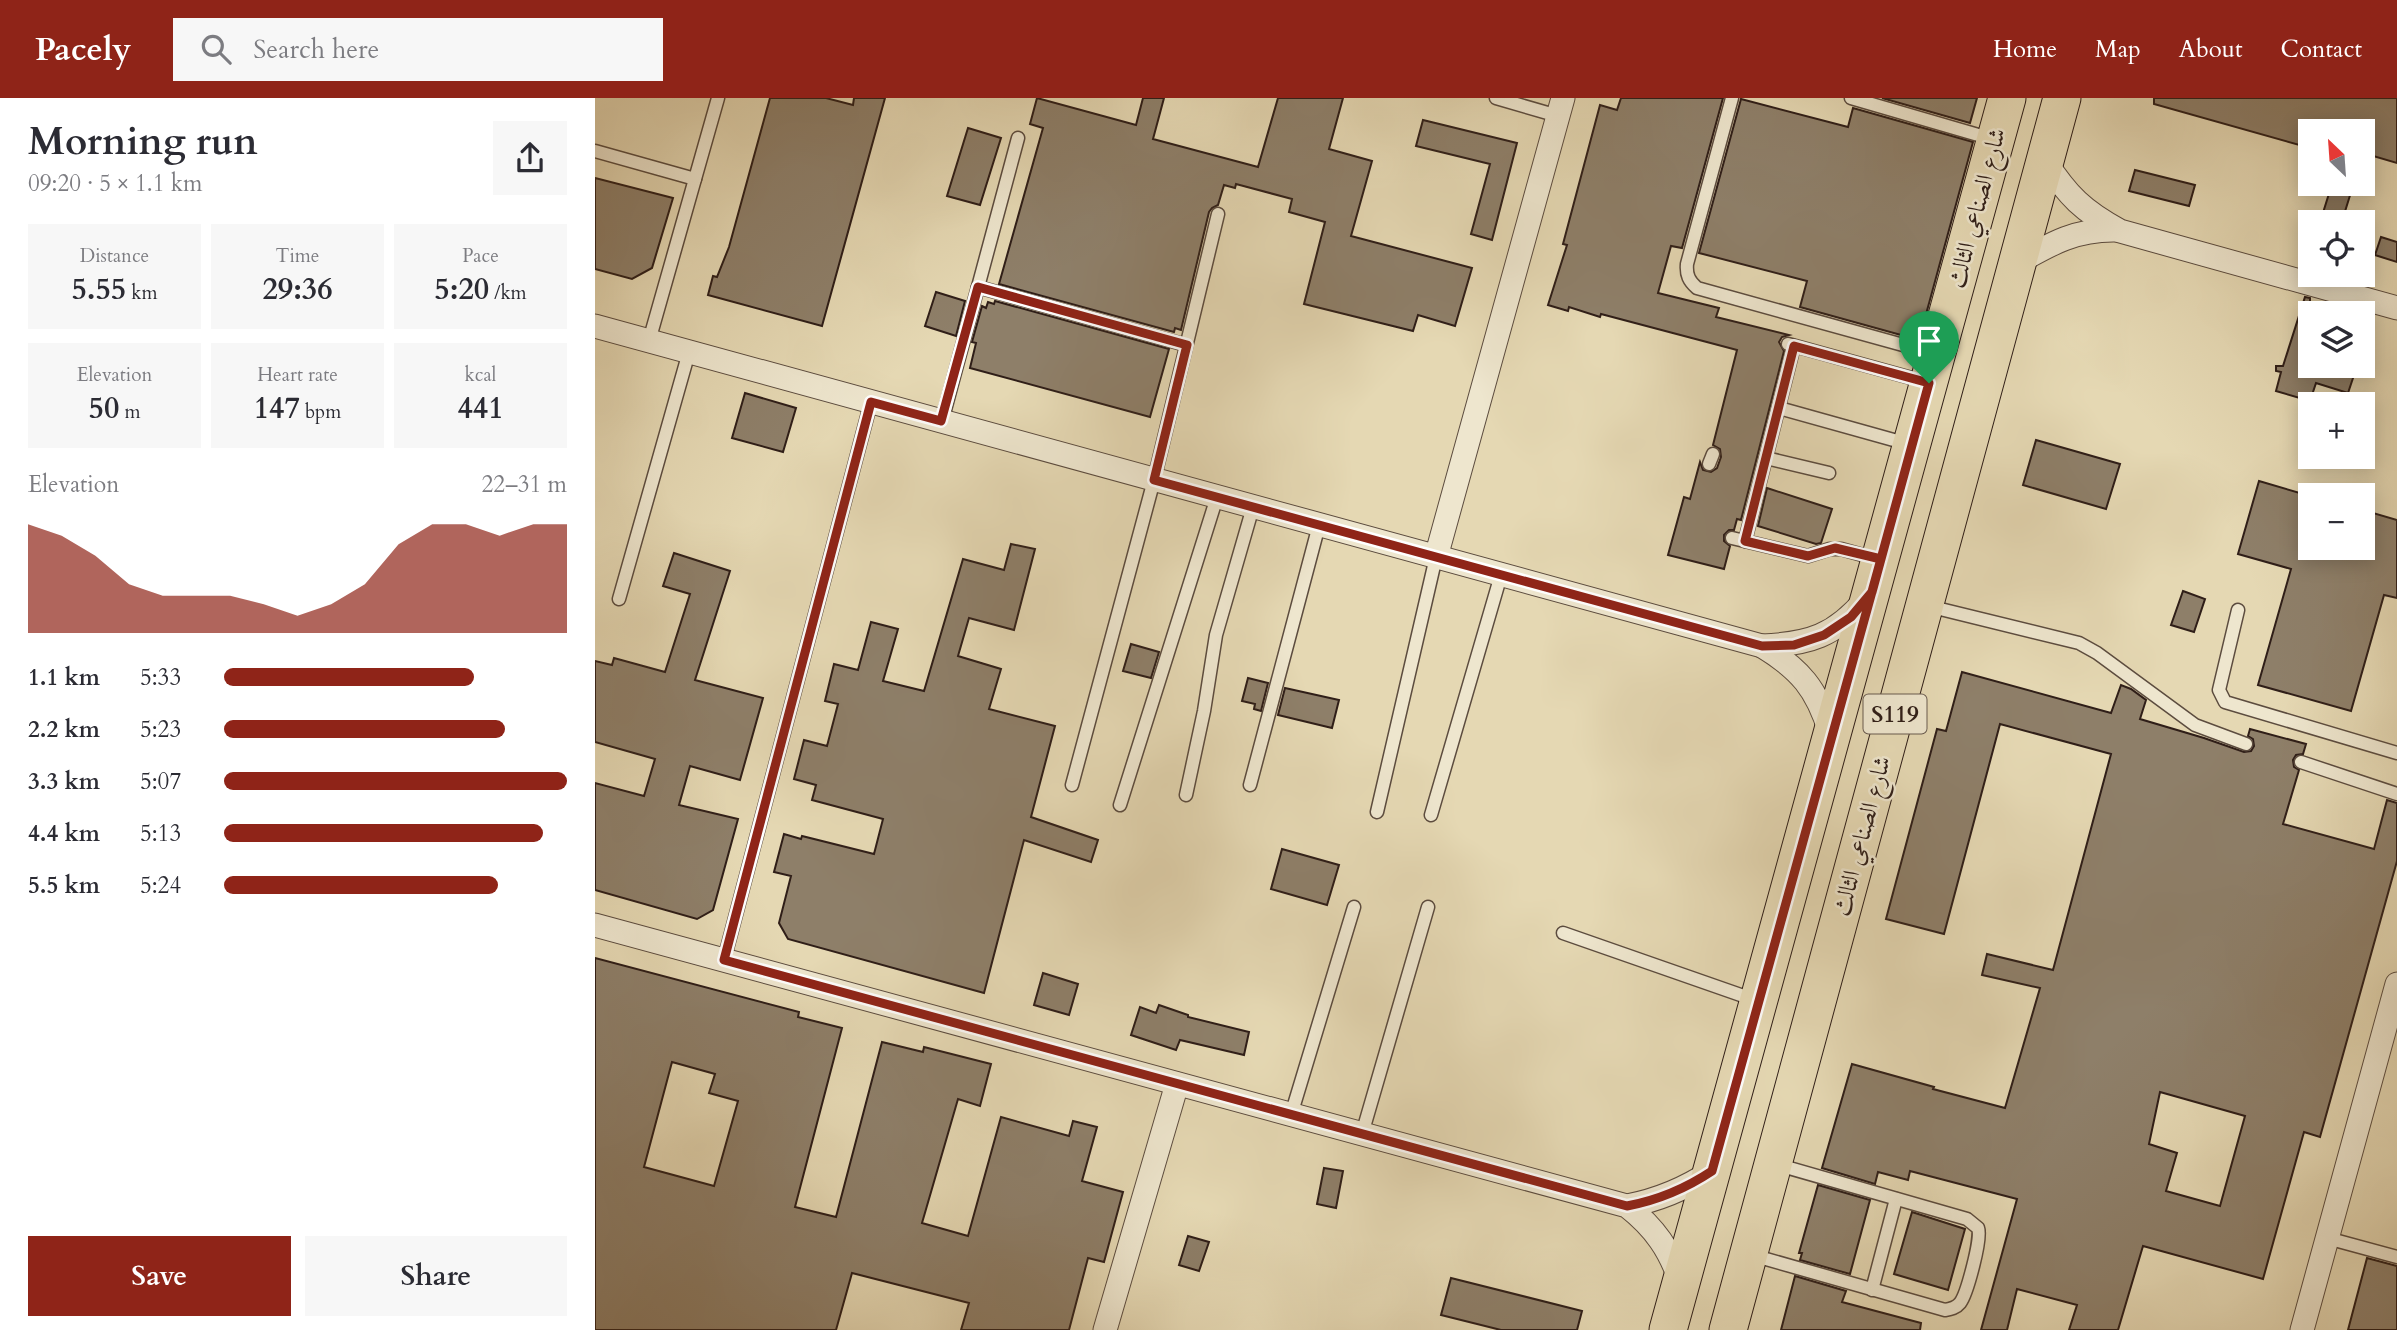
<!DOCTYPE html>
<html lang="en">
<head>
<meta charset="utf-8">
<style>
	body { margin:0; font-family:Cardo,Amiri,serif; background:#f7f7f7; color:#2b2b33; height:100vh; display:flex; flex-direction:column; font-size:26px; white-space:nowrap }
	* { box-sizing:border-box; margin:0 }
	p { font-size:23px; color:#7c7c81 }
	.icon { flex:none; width:38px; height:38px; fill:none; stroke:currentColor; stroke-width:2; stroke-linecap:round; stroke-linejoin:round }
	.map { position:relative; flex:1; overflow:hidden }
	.side { display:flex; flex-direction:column; background:#fff; width:595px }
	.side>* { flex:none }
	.needle { width:46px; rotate:335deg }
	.tools { position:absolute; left:1703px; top:21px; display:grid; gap:14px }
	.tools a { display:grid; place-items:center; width:77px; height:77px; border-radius:0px; background:#fff; box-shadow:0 4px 18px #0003; font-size:35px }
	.pin { position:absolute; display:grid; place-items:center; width:60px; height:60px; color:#fff; margin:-72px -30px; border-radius:50% 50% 50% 0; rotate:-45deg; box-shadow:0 0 7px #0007 }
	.pin .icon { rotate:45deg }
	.round { display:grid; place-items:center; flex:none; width:74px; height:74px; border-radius:0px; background:#f7f7f7 }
	.headline { display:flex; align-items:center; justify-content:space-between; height:119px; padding:0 28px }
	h1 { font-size:38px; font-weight:600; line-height:52px }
	.stats { display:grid; grid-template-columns:repeat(3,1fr); gap:10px; height:119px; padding:7px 28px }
	.stats div { display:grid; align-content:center; border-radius:0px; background:#f7f7f7; text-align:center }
	.stats b { font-size:30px; font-weight:600 }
	.stats small { font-size:19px; font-weight:400 }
	.stats p { font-size:19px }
	.chart { height:196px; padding:14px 28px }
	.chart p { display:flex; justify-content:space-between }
	.chart svg { width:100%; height:126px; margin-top:7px; fill:#8f2418; opacity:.7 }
	.button { display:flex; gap:14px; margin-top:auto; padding:14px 28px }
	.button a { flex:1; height:80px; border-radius:0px; background:#8f2418; color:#fff; font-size:28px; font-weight:600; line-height:80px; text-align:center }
	.button a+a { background:#f7f7f7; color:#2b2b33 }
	ul { padding:0 28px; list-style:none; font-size:23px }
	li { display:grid; grid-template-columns:112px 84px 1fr; align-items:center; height:52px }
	li i { height:18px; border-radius:9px; background:#8f2418 }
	header { display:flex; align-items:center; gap:42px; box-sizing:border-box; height:98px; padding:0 35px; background:#8f2418; color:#fff }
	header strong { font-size:33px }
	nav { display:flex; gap:38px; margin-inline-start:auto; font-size:24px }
	.search { width:490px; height:63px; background:#f7f7f7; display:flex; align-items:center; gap:18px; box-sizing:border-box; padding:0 24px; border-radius:0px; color:#7c7c81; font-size:26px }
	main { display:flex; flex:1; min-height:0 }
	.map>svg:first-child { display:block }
</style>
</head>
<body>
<header>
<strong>Pacely</strong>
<div class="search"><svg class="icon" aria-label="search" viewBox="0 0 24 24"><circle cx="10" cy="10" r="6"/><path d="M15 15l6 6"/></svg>Search here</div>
<nav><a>Home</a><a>Map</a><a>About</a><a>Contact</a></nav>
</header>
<main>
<section class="side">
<div class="headline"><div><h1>Morning run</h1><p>09:20 · 5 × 1.1 km</p></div><a class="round"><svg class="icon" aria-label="share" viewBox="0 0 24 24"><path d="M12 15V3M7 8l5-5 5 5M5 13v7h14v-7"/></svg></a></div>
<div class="stats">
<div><p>Distance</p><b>5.55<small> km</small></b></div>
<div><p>Time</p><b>29:36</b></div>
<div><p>Pace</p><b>5:20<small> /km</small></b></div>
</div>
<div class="stats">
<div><p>Elevation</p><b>50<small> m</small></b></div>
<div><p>Heart rate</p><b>147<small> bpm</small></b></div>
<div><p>kcal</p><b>441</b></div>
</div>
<div class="chart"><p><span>Elevation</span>22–31 m</p>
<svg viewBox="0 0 160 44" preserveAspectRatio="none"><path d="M0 44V6L10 10L20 17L30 27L40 31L50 31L60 31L70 34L80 38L90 34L100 27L110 13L120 6L130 6L140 10L150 6L160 6V44z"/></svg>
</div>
<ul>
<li><b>1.1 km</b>5:33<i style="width:73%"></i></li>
<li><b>2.2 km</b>5:23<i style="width:82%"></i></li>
<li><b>3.3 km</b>5:07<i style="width:100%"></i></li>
<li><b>4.4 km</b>5:13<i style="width:93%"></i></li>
<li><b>5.5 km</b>5:24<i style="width:80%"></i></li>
</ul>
<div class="button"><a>Save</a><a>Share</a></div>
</section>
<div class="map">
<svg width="1802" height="1232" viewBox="0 0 1802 1232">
	<rect width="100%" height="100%" fill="#e5d8b3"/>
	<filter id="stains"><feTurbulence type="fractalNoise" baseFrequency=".00286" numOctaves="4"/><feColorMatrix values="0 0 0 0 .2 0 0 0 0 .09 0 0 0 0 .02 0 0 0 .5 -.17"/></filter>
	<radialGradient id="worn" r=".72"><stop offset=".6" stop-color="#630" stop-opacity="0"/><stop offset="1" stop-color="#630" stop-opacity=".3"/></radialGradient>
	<!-- building -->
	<g fill="#8e7f69" stroke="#2f1e18" stroke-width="2" fill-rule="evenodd">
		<polygon points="175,0 231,0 258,7 259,0 290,0 227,228 113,197 118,178 122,179 134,149"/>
		<polygon points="442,0 541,27 548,0 569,0 558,41 663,69 683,0 748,0 734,51 777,63 756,138 877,170 860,228 823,217 818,233 709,206 730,124 694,114 697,101 641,86 640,90 629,87 623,107 617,110 614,114 586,232 580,230 579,234 404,186 448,30 435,26"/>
		<polygon points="1026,0 1128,0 1087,150 1076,148 1063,195 1124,210 1121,219 1194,237 1187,239 1184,244 1189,253 1146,422 1142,421 1139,432 1134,432 1129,437 1129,443 1135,448 1129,471 1073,457 1089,399 1095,401 1105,364 1108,372 1116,374 1122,370 1126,359 1125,351 1118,347 1142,252 1006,216 1005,219 974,209 973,213 953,207 972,147 968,146 1005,7 1022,12"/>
		<polygon points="1287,0 1382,0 1375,25"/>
		<polygon points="1559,0 1802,0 1802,65 1768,55 1768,33 1715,33 1715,50 1559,6"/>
		<polygon points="1146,1 1253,29 1258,10 1378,44 1324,242 1205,209 1212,183 1104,155"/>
		<polygon points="828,22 922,45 897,142 876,136 895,66 821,48"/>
		<polygon points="373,30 406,40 385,107 352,98"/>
		<polygon points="1540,72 1600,87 1594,108 1534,93"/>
		<polygon points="0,80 78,100 57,170 37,181 0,171"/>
		<polygon points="1737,86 1757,91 1747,123 1727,118"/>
		<polygon points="1786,139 1802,144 1802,164 1780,157"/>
		<polygon points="341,194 370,203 361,238 330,228"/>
		<polygon points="1710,199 1715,200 1715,268 1762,268 1753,295 1721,285 1715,303 1681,293 1686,274 1681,273 1681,268 1688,268"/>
		<polygon points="400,203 574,251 555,319 375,270 381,245 377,244 387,208 391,210 393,204 399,206"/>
		<polygon points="150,295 201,310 188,354 137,340"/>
		<polygon points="1441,342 1525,366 1511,411 1428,387"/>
		<polygon points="1664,383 1715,398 1715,450 1768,450 1768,412 1802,422 1802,500 1789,497 1756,613 1663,587 1696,471 1643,456"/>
		<polygon points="1172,390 1237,411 1226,445 1221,446 1163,428"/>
		<polygon points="416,446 440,451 419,532 374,520 363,558 406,571 394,611 460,628 436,719 503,742 496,764 429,742 389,895 193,841 184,825 196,778 179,774 189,736 206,741 207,738 279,756 288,721 217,702 221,687 199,681 209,642 232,648 243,606 230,603 239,566 263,572 276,524 303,531 288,583 329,593 368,461 409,472"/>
		<polygon points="79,455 135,473 100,582 168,600 145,682 95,668 84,707 143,721 118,812 102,821 0,792 0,685 49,698 60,661 0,644 0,563 17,567 19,560 70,574 95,496 68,488"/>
		<polygon points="1588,493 1610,501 1599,534 1576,527"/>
		<polygon points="536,546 564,554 556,580 528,573"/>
		<path d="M1367 574 1516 615 1526 587 1536 591 1551 602 1545 621 1609 640 1649 654 1656 653 1659 648 1658 641 1653 638 1655 631 1711 646 1708 656 1701 657 1698 662 1699 669 1704 672 1688 726 1779 751 1792 702 1802 705V763L1725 1039 1709 1034 1668 1181 1548 1148 1523 1232H1474L1482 1207 1422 1191 1412 1232H1386L1422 1101 1315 1073 1313 1082 1283 1074 1280 1086 1227 1070 1257 966 1339 989 1338 991 1410 1010 1445 890 1387 877 1392 856 1458 872 1516 656 1405 626 1349 836 1291 821 1342 631 1351 633ZM1565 994 1650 1018 1625 1108 1571 1093 1582 1055 1554 1046Z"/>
		<polygon points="653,580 673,585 666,613 659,611 660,606 647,603"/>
		<polygon points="690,590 744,602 737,630 683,617"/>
		<polygon points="687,751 744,767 732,807 676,791"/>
		<path d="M0 860 204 914 203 919 247 930 200 1109 241 1119 287 944 328 954 329 949 396 966 385 1008 363 1001 327 1125 373 1138 406 1019 474 1038 478 1023 502 1029 487 1083 528 1094 509 1164 493 1160 474 1232H366L374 1205 257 1175 241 1232H0ZM77 964 120 976 114 995 143 1003 119 1088 49 1069Z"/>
		<polygon points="448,875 483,886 474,917 439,907"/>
		<polygon points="564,907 593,917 593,919 654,934 649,957 585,942 581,952 536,937 545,909 561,915"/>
		<polygon points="729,1070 748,1073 741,1110 722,1106"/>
		<polygon points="1223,1087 1275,1102 1255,1176 1205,1162 1207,1155 1204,1155"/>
		<polygon points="1317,1114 1370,1131 1353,1192 1299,1176"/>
		<polygon points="593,1138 614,1144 604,1173 584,1167"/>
		<polygon points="1772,1160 1802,1168 1802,1232 1753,1232"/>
		<polygon points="1200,1178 1251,1193 1247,1204 1326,1225 1325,1232 1186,1232"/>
		<polygon points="856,1180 987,1213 982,1232 906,1232 846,1217"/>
	</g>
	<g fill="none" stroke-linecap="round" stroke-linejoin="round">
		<defs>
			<g id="service">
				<polyline points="901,0 963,18"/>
				<path d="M1137 0 1092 166C1091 177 1094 183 1102 190L1337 255"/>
				<polyline points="1256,0 1397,41"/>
				<polyline points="0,53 100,81"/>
				<polyline points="383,189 591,247"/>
				<polyline points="54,243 123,0"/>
				<polyline points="1193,246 1331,284"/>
				<polyline points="1184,310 1313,346"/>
				<polyline points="347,323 423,40"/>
				<polyline points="1171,360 1234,375"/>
				<polyline points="1114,366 1118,356"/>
				<polyline points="1137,440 1213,458 1235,451 1246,451 1282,461"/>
				<polyline points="1150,443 1199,248"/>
				<polyline points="24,501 94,254"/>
				<polyline points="1333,508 1484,545 1502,555 1600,627 1651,646"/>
				<polyline points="1643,512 1624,592 1630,604 1802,655"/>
				<polyline points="1706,664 1802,696"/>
				<polyline points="477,687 559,382 623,116"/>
				<polyline points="655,687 724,427"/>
				<polyline points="591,697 609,613 621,537 658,409"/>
				<polyline points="525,707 622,399"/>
				<polyline points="782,714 841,459"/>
				<polyline points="836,717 906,477"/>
				<polyline points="968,835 1160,902"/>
				<polyline points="129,862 276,304"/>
				<polyline points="696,1017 759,809"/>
				<polyline points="767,1036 833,809"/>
				<polyline points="1732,1140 1802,1159"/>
				<path d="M1157 1157 1350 1212C1356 1211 1361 1210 1365 1205 1372 1196 1387 1140 1383 1130L1372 1121 1180 1066"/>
				<polyline points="1277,1192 1301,1101"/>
			</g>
			<g id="minor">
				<path d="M1450 63C1473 98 1488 113 1525 133L1802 210"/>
				<path d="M1422 165C1457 145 1481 131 1522 132"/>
				<path d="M0 228 1167 548C1205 571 1222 591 1235 634"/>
				<polyline points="841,459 968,0"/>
				<path d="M1167 548C1214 546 1240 538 1271 501"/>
				<path d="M0 827 1032 1108C1060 1130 1075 1152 1086 1185"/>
				<path d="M1032 1108C1064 1102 1090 1091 1117 1073"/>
				<polyline points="510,1232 582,986"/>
				<polyline points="1707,1232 1802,886"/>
			</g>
			<g id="primary">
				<polyline points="1073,1232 1412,0"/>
				<polyline points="1133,1232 1467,0"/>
			</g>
		</defs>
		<!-- service casing -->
		<use href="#service" stroke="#5c4c3f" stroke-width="15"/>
		<!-- minor casing -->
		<use href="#minor" stroke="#5c4c3f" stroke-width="25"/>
		<!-- primary casing -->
		<use href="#primary" stroke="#2f1e18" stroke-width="39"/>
		<!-- service -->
		<use href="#service" stroke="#eee6ce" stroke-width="12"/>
		<!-- minor -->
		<use href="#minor" stroke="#eee6ce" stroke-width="23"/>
		<!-- primary -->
		<use href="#primary" stroke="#e5d8b3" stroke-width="37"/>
	</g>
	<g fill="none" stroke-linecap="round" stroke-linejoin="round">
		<defs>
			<path id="route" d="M1334 285 1277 494 1256 519 1229 537 1199 547 1167 548 559 382 592 247 383 189 346 323 276 304 129 862 1032 1108C1064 1102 1090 1091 1117 1073L1286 461 1240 450 1213 458 1150 443 1199 248 1334 285"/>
		</defs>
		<!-- route casing -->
		<use href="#route" stroke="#fff" stroke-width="14"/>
		<!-- route -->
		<use href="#route" stroke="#8f2418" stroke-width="9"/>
	</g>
	<g text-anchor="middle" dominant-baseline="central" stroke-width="5" stroke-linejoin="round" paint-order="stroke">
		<!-- shield labels -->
		<rect fill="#eee6ce" stroke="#685a4f" stroke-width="2" x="1268.5" y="596.5" width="63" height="39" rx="5"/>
		<g font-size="23" font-weight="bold" fill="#2f1e18">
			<text x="1300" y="616">S119</text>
		</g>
		<!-- street labels -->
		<g font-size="24" fill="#2f1e18" stroke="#eee6ce">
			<text transform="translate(1382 110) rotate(-75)">شارع الصناعي الثالث</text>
			<text transform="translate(1267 738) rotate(-75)">شارع الصناعي الثالث</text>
		</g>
	</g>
	<rect width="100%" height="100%" filter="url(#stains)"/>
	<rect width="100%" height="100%" fill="url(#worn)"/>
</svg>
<div class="tools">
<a><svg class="needle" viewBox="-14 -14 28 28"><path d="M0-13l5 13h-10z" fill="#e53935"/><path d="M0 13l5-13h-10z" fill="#7c7c81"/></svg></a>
<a><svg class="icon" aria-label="locate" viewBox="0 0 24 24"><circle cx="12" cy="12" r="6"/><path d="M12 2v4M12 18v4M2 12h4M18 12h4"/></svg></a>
<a><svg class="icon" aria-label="layers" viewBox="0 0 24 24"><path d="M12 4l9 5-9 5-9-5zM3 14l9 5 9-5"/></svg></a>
<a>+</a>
<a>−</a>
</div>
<div class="pin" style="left:1334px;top:285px;background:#1e9e55"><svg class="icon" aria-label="arrive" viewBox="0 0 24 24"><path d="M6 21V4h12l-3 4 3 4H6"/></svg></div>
</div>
</main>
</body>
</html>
